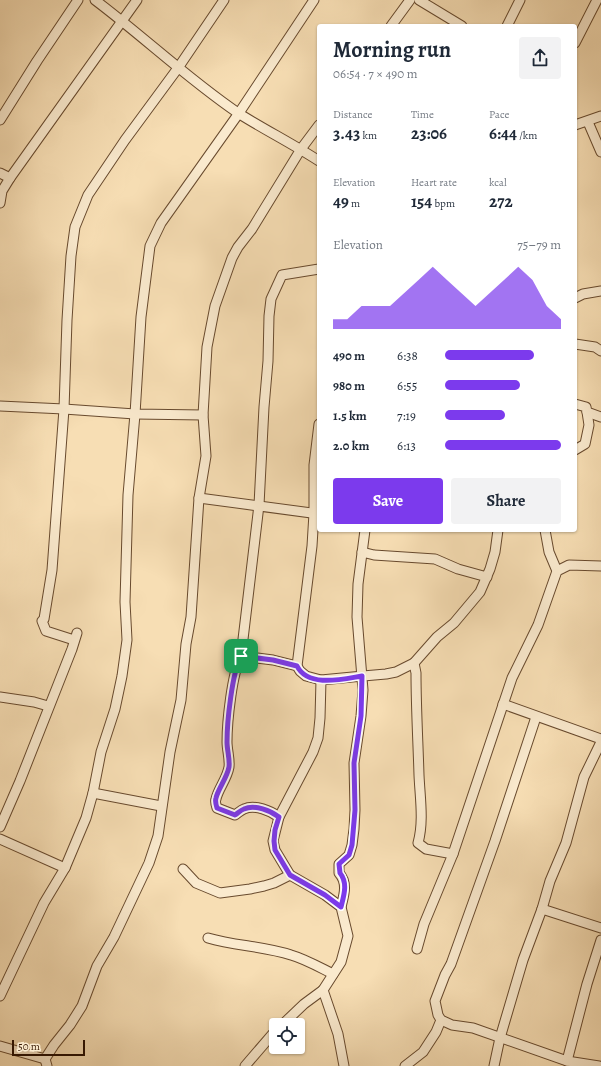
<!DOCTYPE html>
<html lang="en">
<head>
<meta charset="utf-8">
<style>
	body { margin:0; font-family:Alegreya,serif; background:#f2f2f3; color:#1f2937; height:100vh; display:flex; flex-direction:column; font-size:15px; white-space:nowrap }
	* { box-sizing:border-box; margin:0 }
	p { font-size:13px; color:#747a83 }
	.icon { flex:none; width:22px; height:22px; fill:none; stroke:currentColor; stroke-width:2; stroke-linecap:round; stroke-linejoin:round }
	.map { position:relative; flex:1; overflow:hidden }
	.drawer { position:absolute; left:317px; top:24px; width:260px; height:508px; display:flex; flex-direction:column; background:#fff; border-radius:4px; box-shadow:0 1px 3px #0004 }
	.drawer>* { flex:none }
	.buttons { position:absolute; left:269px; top:1018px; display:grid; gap:8px }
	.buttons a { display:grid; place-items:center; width:36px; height:36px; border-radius:4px; background:#fff; box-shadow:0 1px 3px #0004; font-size:20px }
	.scale { position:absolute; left:12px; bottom:10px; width:73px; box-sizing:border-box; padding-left:4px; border:2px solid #381902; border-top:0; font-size:11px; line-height:14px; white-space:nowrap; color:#381902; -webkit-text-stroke:3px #faeace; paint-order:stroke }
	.pin { position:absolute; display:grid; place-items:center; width:34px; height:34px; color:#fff; margin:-17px; border-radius:8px; box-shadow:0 2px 6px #0006 }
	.round { display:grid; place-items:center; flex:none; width:42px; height:42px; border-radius:4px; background:#f2f2f3 }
	.overview { display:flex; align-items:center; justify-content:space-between; height:68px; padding:0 16px }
	h1 { font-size:22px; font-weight:700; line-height:30px }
	.metrics { display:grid; grid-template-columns:repeat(3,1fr); gap:6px; height:68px; padding:4px 16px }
	.metrics div { display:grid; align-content:center }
	.metrics b { font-size:17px; font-weight:700 }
	.metrics small { font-size:11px; font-weight:400 }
	.metrics p { font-size:11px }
	.chart { height:112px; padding:8px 16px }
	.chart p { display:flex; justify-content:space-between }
	.chart svg { width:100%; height:72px; margin-top:4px; fill:#7c3aed; opacity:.7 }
	.action { display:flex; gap:8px; margin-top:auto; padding:8px 16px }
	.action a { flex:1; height:46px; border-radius:4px; background:#7c3aed; color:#fff; font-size:16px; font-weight:700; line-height:46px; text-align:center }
	.action a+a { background:#f2f2f3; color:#1f2937 }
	ul { padding:0 16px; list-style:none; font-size:13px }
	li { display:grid; grid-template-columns:64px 48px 1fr; align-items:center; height:30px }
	li i { height:10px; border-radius:5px; background:#7c3aed }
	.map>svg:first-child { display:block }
</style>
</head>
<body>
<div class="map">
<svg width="601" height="1066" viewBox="0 0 601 1066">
	<rect width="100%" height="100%" fill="#f7deb4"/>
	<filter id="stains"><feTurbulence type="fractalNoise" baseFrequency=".005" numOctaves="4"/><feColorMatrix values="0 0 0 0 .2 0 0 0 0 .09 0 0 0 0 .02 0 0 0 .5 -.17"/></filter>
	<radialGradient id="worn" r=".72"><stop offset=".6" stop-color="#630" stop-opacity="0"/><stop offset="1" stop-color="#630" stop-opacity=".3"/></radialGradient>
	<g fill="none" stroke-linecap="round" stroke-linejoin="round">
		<defs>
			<g id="minor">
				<path d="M95 0C144 37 188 79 238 113 265 130 293 144 319 161"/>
				<polyline points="419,0 462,26"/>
				<polyline points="391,26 410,0"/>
				<polyline points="507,26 520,0"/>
				<polyline points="575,43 597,0"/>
				<polyline points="0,120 37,61 78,0"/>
				<polyline points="588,122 601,152"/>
				<polyline points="575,125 601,116"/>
				<polyline points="0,173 10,178"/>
				<polyline points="0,203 2,191 10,178 137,0"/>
				<polyline points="575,298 583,294 601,291"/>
				<polyline points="575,344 595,347 601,351"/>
				<polyline points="575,404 586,407 587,412 601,417"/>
				<polyline points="0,406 64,409 135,414 203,415"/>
				<polyline points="575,450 585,444 589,425 587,412"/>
				<polyline points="199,498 319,514"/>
				<polyline points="545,530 549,552 557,571"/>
				<polyline points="362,552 374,555 435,559 458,569 487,577"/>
				<polyline points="74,640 46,631 42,621 44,619 52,570 64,409 67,320 71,256 75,227 88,195 125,140 178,68 224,0"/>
				<polyline points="241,656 273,660 297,666 300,671 306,676 321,680 363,676 386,674 396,672 414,663 437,637 454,623 480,592 490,569 495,552 498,530"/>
				<path d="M414 663 416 673C416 707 418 741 419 775 420 798 424 821 418 843L426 849 453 854"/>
				<polyline points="297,666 312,546 314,513 314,465 319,424"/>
				<polyline points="321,680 320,718 318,738 313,752 279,817 273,841 275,850 290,875 325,895 341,907 348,936 341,962 323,990"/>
				<polyline points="0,697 34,702 48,706"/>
				<polyline points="503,704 601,739"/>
				<polyline points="536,717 495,841 451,964 445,975 435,1001 438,1015 441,1020 452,1025 473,1028 567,1061 599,1066"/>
				<polyline points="93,793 161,806"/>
				<path d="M279 817C271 811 255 804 244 809 241 810 238 813 235 815L217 808C216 805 215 801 216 799 218 789 227 779 229 767 230 759 227 750 227 742 227 722 232 673 241 656L259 505 264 407 268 361 269 316 271 299 282 275 319 269"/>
				<polyline points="0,827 20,781 72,649 77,633"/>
				<polyline points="0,839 65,868"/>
				<polyline points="183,869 196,883 220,893 250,889 264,886 274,883 290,875"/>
				<path d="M341 907C344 895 348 883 339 873V864L349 855 352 845 354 829 355 810 354 763 361 716 363 690 357 617 358 584 365 530"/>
				<polyline points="542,909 601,928"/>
				<path d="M208 938C235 946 264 946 291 955 305 959 319 967 333 974"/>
				<polyline points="417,949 424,924 453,854 512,678 538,625 557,571 569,565 601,566"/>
				<polyline points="0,996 44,903 65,868 86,818 93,793 101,752 115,709 122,676 127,640 125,602 128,495 135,414 141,317 150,246 161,223 239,113 314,0"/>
				<polyline points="282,1025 304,1004 323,990 338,1034 344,1066"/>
				<polyline points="0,1046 45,1059"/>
				<polyline points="567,1061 587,984 601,940"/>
				<polyline points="47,1066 45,1059 54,1045 70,1025 82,1006 97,966 114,937 149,863 158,836 170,752 181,700 186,644 191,617 199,498 206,456 203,415 207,347 215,306 232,258 238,247 252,229 301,149 319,125"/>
				<polyline points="245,1066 276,1030"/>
				<polyline points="405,1066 423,1052 436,1032 441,1020"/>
				<polyline points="494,1066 500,1038 523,960 542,909 550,881 566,843 584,777 601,742"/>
			</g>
		</defs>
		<!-- minor casing -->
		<use href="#minor" stroke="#684a2e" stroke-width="11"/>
		<!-- minor -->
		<use href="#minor" stroke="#faeace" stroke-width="9"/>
	</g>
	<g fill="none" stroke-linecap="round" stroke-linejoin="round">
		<defs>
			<path id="route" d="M241 656 273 660 297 666C308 688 343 679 362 676L361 716 354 763 355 810 352 845 349 855 339 864 340 873C348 883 344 895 341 907L325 895 290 875 275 850 274 841 275 830 279 817C271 811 255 804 244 809 241 810 238 813 235 815L217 808C216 805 215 801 216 798 218 789 227 778 229 767 230 759 227 750 227 742 227 722 232 673 241 656Z"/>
		</defs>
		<!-- route casing -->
		<use href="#route" stroke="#fff" stroke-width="8"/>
		<!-- route -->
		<use href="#route" stroke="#7c3aed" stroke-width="5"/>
	</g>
	<rect width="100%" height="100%" filter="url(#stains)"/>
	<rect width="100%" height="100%" fill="url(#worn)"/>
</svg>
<div class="buttons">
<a><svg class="icon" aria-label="locate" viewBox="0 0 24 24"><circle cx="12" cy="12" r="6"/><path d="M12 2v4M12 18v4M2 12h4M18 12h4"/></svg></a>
</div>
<div class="scale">50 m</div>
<div class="pin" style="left:241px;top:656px;background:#1e9e55"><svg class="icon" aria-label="arrive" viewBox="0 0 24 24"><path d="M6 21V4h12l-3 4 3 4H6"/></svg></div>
<section class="drawer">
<div class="overview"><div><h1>Morning run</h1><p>06:54 · 7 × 490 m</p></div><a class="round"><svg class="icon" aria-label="share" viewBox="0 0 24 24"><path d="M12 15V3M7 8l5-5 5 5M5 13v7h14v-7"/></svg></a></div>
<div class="metrics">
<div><p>Distance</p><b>3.43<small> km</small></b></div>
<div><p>Time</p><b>23:06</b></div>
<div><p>Pace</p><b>6:44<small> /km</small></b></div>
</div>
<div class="metrics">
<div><p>Elevation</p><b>49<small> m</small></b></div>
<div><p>Heart rate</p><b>154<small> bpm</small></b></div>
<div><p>kcal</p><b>272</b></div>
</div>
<div class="chart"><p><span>Elevation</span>75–79 m</p>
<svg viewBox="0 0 160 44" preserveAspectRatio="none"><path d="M0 44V38L10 38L20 30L30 30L40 30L50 22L60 14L70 6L80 14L90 22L100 30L110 22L120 14L130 6L140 14L150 30L160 38V44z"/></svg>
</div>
<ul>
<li><b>490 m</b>6:38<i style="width:77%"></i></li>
<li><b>980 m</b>6:55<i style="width:65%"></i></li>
<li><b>1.5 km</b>7:19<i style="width:52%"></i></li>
<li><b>2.0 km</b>6:13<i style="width:100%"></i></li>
</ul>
<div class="action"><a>Save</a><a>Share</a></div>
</section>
</div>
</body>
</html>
